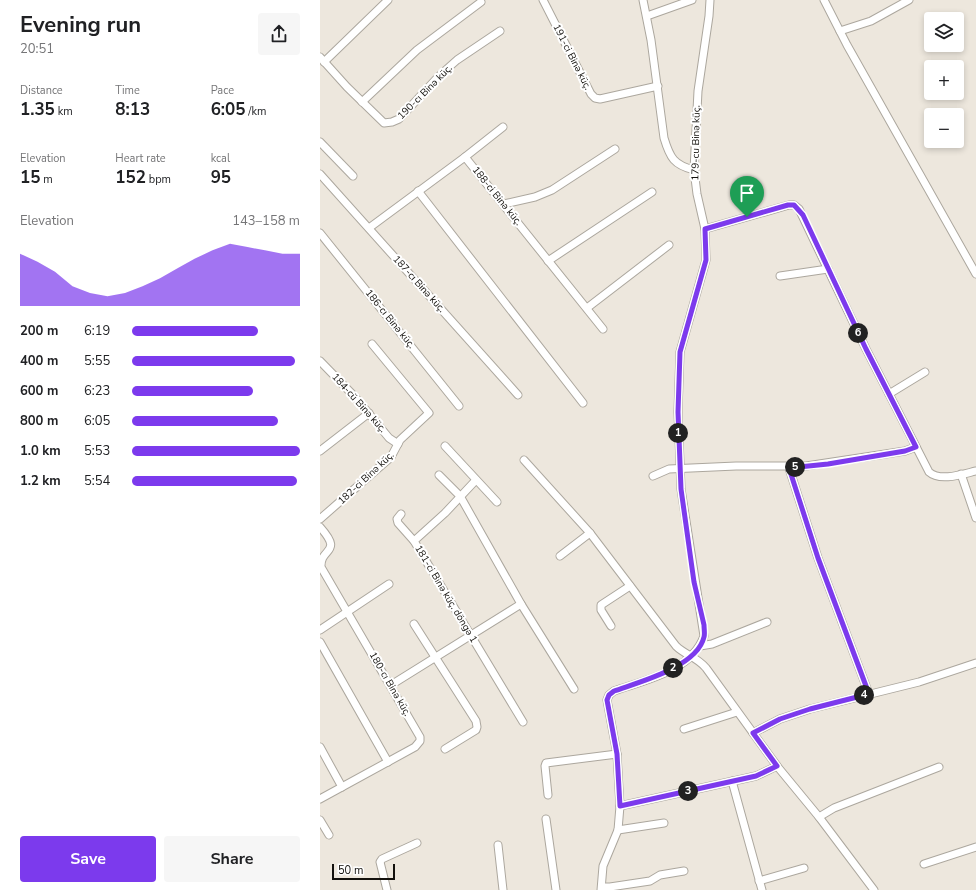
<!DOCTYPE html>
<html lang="en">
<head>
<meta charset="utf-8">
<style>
	body { margin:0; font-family:"Nunito Sans",sans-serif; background:#f6f6f6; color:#202124; height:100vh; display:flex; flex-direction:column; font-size:15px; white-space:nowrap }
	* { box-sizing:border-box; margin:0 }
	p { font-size:13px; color:#757577 }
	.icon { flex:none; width:22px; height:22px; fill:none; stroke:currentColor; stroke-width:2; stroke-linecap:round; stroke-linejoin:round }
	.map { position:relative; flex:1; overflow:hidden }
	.side { display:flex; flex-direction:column; background:#fff; width:320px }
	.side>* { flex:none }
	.fabs { position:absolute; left:604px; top:12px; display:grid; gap:8px }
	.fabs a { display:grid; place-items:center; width:40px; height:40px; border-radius:4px; background:#fff; box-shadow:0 2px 6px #0003; font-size:20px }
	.scale { position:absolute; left:12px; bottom:10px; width:63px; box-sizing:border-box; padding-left:4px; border:2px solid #13110d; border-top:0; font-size:11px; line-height:14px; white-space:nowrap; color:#13110d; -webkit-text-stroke:3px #fff; paint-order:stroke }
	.pin { position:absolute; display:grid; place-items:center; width:34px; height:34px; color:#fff; margin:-41px -17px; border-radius:50% 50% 50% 0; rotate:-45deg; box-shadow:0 0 4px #0007 }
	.pin .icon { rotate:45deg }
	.km { position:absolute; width:20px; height:20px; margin:-10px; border-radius:50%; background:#222; color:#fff; font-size:11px; line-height:20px; text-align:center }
	.round { display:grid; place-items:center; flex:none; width:42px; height:42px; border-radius:4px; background:#f6f6f6 }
	.overview { display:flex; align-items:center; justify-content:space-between; height:68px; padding:0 20px }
	h1 { font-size:22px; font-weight:700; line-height:30px }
	.stats { display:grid; grid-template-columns:repeat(3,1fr); gap:6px; height:68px; padding:4px 20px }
	.stats div { display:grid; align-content:center }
	.stats b { font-size:17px; font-weight:700 }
	.stats small { font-size:11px; font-weight:400 }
	.stats p { font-size:11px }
	.chart { height:112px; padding:8px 20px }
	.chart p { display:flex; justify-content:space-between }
	.chart svg { width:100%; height:72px; margin-top:4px; fill:#7c3aed; opacity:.7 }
	.cta { display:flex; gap:8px; margin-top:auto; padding:8px 20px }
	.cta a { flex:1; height:46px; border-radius:4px; background:#7c3aed; color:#fff; font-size:16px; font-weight:700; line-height:46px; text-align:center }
	.cta a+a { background:#f6f6f6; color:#202124 }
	ul { padding:0 20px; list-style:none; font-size:13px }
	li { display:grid; grid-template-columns:64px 48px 1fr; align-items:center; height:30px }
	li i { height:10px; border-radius:5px; background:#7c3aed }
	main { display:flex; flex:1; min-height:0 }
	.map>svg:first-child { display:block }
</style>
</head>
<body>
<main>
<section class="side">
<div class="overview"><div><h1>Evening run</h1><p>20:51</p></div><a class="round"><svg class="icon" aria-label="share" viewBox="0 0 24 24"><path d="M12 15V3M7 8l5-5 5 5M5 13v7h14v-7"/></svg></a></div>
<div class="stats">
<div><p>Distance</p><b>1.35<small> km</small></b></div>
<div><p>Time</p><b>8:13</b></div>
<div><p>Pace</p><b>6:05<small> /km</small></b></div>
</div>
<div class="stats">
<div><p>Elevation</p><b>15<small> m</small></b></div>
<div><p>Heart rate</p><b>152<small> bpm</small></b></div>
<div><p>kcal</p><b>95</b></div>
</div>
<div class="chart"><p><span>Elevation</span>143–158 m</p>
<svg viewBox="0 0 160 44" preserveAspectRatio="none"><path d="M0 44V12L10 17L20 23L30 32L40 36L50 38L60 36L70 32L80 27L90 21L100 15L110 10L120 6L130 8L140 10L150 12L160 12V44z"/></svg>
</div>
<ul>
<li><b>200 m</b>6:19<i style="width:75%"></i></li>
<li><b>400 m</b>5:55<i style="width:97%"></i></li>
<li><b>600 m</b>6:23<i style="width:72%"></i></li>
<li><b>800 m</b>6:05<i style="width:87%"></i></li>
<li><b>1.0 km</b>5:53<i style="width:100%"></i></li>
<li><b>1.2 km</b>5:54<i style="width:98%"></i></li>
</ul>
<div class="cta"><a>Save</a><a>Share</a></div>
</section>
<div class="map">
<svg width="656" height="890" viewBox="0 0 656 890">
	<rect width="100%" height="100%" fill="#ede7dd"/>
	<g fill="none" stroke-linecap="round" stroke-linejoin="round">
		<defs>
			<g id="minor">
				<polyline points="223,0 271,94 275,98 280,99 338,86"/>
				<path d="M323 0 331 40 344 138C350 158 354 165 374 170"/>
				<polyline points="504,0 527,45 656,274"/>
				<polyline points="327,16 372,0"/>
				<polyline points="520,31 551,21 589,0"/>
				<polyline points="0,57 27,87 64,123 72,122 79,119 119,76 137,60 180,31"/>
				<polyline points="4,62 68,0"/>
				<polyline points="42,102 97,50 161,2"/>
				<polyline points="0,142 33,176"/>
				<polyline points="145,157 183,127"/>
				<polyline points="0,174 198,395"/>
				<polyline points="98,191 263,403"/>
				<polyline points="184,204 215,197 232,190 295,149"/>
				<polyline points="49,228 145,157 283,329"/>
				<path d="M385 229 469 205H474L479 209 546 349 609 472C620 482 643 474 656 471"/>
				<polyline points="0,233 139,406"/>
				<polyline points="228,261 332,192"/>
				<polyline points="460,276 508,269"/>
				<polyline points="267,308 349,245"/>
				<polyline points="0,361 36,398 69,438 78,444"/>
				<polyline points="569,394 605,372"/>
				<polyline points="125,446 177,502"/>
				<polyline points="0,451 49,413"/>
				<path d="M204 460 270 533 356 646C365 655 377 657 386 668L457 766 499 817 554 890"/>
				<polyline points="469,468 498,558 549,694"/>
				<polyline points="641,474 656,518"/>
				<polyline points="119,475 140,496 201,604 254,689"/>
				<polyline points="333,476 349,469 416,466 486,466 585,451 596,447"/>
				<polyline points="156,480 125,513 94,541 203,722"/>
				<polyline points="81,514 77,519 78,523 94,541"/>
				<polyline points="0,519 71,457 80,440 109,413 52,344"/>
				<path d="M0 527C24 554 0 547 1 567L100 737V741L95 747 0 799"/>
				<polyline points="240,556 270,533"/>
				<polyline points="94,624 156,721 157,727 156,730 125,749"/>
				<polyline points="291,626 281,610 281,605 310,586"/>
				<polyline points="0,630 69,584"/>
				<polyline points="0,642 68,762"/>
				<polyline points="380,646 392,644 447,622"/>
				<polyline points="71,685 201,604"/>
				<polyline points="364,729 417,712"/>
				<polyline points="433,733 460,719 490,709 599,682 656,663"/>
				<polyline points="0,747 22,787"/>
				<polyline points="412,781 442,890"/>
				<polyline points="228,795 225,766 226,763 297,754"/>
				<polyline points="300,806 436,776 457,766"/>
				<polyline points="499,817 514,808 619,767"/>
				<polyline points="226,819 236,890"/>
				<polyline points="0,820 9,835"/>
				<polyline points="298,830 344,823"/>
				<polyline points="178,845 183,890"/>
				<polyline points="604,864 656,847"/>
				<polyline points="439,881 484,868"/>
				<polyline points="282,887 290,887 330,881 340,875 364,871"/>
				<polyline points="67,890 60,862 62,859 97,843"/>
				<path d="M281 890 283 866 298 830 300 806 297 754 287 700 289 695 294 691C325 680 372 671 384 636L361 489 358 412 360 352 386 260 385 229 377 194 374 170 378 91 389 16 390 0"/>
			</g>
		</defs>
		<!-- minor casing -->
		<use href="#minor" stroke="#aca79e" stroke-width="9"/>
		<!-- minor -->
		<use href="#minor" stroke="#fff" stroke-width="7"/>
	</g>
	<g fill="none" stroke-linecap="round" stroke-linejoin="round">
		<defs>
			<path id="route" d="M468 205H474L483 215 546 349 596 447 585 451 508 464 469 468 498 558 549 694 490 709 460 719 433 733 457 766 436 776 300 806 297 754 287 700 289 695 294 691C319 682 377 667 384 637 385 634 384 629 384 625L374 582 361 489 358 412 360 352 386 260 385 229Z"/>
		</defs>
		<!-- route casing -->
		<use href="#route" stroke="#fff" stroke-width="8"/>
		<!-- route -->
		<use href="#route" stroke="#7c3aed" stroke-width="5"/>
	</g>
	<g text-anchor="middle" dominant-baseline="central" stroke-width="4" stroke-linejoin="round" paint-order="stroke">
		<!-- street labels -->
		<g font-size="10" fill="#13110d" stroke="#fff">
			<text transform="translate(252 57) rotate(63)">191-ci Binə küç.</text>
			<text transform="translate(105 92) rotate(-45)">190-cı Binə küç.</text>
			<text transform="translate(376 143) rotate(-89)">179-cu Binə küç.</text>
			<text transform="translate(177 196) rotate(51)">188-ci Binə küç.</text>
			<text transform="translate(99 284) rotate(48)">187-cı Binə küç.</text>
			<text transform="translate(70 319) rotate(51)">186-cı Binə küç.</text>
			<text transform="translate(39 403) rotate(48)">184-cü Binə küç.</text>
			<text transform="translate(46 478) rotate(-43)">182-ci Binə küç.</text>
			<text transform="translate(126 594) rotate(59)">181-ci Binə küç. döngə 1</text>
			<text transform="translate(70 684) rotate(60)">180-cı Binə küç.</text>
		</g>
	</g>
</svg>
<div class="fabs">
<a><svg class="icon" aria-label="layers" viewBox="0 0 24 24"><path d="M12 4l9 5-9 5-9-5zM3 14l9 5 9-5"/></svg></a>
<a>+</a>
<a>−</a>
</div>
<div class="scale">50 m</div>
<div class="pin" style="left:427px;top:217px;background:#1e9e55"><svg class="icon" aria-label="arrive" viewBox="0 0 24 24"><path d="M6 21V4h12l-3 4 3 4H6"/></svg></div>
<b class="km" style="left:358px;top:433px">1</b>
<b class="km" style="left:353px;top:668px">2</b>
<b class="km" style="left:368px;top:791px">3</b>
<b class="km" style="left:544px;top:695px">4</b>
<b class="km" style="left:475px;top:467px">5</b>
<b class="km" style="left:538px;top:333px">6</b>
</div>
</main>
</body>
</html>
